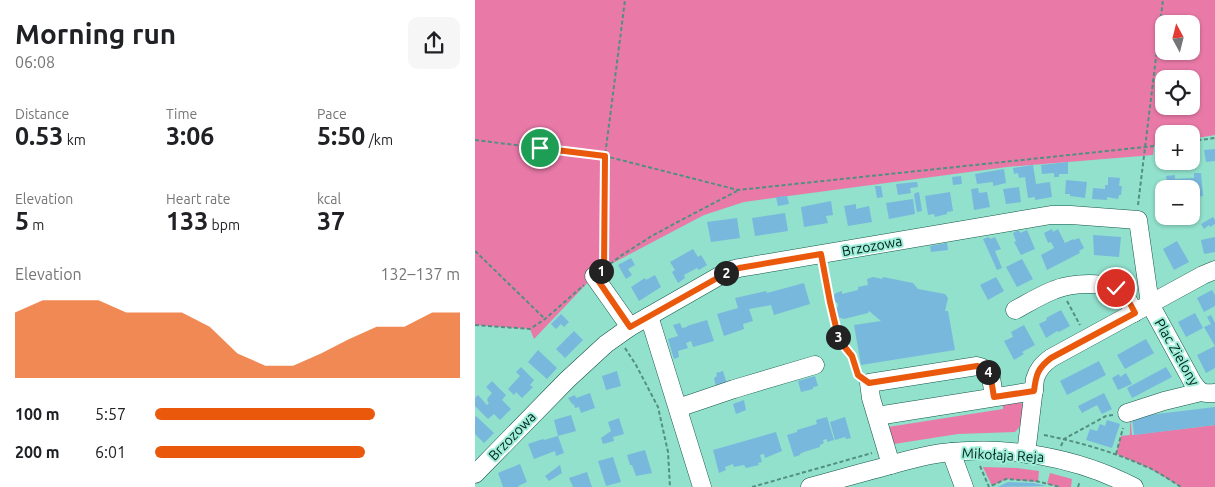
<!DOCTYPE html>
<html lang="en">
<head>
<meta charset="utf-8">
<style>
	body { margin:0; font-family:Ubuntu,sans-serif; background:#f6f6f6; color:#202124; height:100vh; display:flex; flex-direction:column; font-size:19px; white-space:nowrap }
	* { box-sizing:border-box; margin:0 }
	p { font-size:16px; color:#757577 }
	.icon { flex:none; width:28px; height:28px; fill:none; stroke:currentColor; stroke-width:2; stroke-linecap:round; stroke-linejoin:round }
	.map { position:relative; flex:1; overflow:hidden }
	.panel { display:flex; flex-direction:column; background:#fff; width:475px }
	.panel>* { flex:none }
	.needle { width:32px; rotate:353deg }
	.controls { position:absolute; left:680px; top:15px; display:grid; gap:10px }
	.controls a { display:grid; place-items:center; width:45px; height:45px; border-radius:10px; background:#fff; box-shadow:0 1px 4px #0004; font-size:25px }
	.pin { position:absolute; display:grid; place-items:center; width:42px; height:42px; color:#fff; margin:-21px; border:2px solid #fff; border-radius:50%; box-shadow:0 1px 5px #0007 }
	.km { position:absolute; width:25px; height:25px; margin:-12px; border-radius:50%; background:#222; color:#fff; font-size:14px; line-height:25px; text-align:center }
	.round { display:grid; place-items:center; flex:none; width:52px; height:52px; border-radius:10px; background:#f6f6f6 }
	.summary { display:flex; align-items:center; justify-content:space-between; height:85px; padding:0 15px }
	h1 { font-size:28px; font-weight:700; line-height:38px }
	.metrics { display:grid; grid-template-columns:repeat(3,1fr); gap:8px; height:85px; padding:5px 15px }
	.metrics div { display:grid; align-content:center }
	.metrics b { font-size:25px; font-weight:700 }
	.metrics small { font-size:14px; font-weight:400 }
	.metrics p { font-size:14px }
	.chart { height:140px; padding:10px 15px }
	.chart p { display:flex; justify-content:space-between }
	.chart svg { width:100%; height:90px; margin-top:5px; fill:#ea580c; opacity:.7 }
	ul { padding:0 15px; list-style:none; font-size:16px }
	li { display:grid; grid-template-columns:80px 60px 1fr; align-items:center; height:38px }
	li i { height:12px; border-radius:6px; background:#ea580c }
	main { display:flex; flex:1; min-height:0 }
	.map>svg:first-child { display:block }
</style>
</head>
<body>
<main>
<section class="panel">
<div class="summary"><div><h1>Morning run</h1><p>06:08</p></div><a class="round"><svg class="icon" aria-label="share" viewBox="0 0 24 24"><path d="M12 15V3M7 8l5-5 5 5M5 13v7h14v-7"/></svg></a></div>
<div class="metrics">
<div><p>Distance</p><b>0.53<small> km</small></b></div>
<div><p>Time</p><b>3:06</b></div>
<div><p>Pace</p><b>5:50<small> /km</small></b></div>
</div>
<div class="metrics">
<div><p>Elevation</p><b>5<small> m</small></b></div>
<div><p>Heart rate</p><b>133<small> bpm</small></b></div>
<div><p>kcal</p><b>37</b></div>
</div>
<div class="chart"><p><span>Elevation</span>132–137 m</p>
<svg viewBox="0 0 160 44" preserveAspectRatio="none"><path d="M0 44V12L10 6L20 6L30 6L40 12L50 12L60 12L70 19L80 32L90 38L100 38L110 32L120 25L130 19L140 19L150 12L160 12V44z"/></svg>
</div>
<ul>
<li><b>100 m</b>5:57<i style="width:72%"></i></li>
<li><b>200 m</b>6:01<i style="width:69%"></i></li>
</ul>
</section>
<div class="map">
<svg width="740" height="487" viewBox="0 0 740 487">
	<rect width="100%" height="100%" fill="#91e1cc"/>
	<!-- green -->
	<g fill="#e97aa8" fill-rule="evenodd">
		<path d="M0 0H740V135L716 139V134H689V144L679 146 678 155 532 167 269 202 229 215 136 264 119 276 59 339 55 329 0 325ZM689 24H716V51H689ZM689 79H716V106H689Z"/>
		<path d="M528 401 545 402 548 405C548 416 548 425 540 432L483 434 419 444 418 442 413 427 528 409Z"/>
		<polygon points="655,416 657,435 740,425 740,487 706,487 674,468 641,454 646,436 655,435"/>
		<polygon points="508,467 542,468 564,471 563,482 531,479 517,486"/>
		<polygon points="575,473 597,479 596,487 585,487 572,484"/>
	</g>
	<!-- building -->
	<g fill="#78b8dd">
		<polygon points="740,149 740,161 731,162 729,150"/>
		<polygon points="593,162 593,174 584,174 584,177 579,177 579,173 567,174 566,165"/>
		<polygon points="558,165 561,184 575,182 577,197 560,200 560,197 553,198 550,177 544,178 543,173 539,174 538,168"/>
		<polygon points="529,169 531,183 518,186 518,182 502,184 500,174"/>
		<polygon points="719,173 726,173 728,196 722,197 723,199 716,199 716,189 693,189 691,176 700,175 700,179 719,178"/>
		<polygon points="486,176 487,184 478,185 477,177"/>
		<polygon points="633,177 645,178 644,186 647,186 646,195 644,195 643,199 632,197 632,200 617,199 618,188 630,189 630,185 633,185"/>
		<polygon points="591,180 612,182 610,198 595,196 595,194 590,194"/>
		<polygon points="442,182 443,187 435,188 436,193 423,195 421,184"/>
		<polygon points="400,186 406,186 408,197 402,198"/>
		<polygon points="544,187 546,202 531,204 528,189"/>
		<polygon points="503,188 504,193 512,192 515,207 499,210 496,189"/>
		<polygon points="444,192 447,211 442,212 439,195 440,193"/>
		<polygon points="475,192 478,211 472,212 472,214 460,217 459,214 453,215 450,196"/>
		<polygon points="312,196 314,204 303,206 301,197"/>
		<polygon points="438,199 440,214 414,219 411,203"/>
		<polygon points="356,201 358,215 351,216 353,223 329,227 326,207"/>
		<polygon points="381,204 381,209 394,206 397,222 373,226 369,206"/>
		<polygon points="310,213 313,231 280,236 277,218"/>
		<polygon points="738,217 740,220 740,224 735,227 734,225 729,229 726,224"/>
		<polygon points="262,218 265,238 236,242 232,222"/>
		<polygon points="577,229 578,232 583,229 590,243 598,239 599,240 604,238 609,248 604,251 605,253 572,270 566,255 579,248 576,242 573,243 569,233"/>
		<polygon points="544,230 545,233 552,230 560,249 546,255 539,242 541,241 538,233"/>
		<polygon points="618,235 646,237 644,257 619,255"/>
		<polygon points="514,237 515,239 520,237 526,249 520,251 527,268 522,270 508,239"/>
		<polygon points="740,237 740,252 729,254 726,240"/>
		<polygon points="702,241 714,262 699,270 688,249"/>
		<polygon points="472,243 473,250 456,252 455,246"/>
		<polygon points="218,249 223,257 226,255 232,265 224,270 222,268 209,275 210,278 203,283 197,272 200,270 195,262"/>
		<polygon points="156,258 160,265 153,269 157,275 151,279 143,265"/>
		<polygon points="547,259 558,279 542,287 531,267"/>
		<polygon points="180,275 186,287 164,301 156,287 170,278 171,280"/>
		<polygon points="398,277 407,279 408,277 438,283 443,289 470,294 473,298 470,311 473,311 480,350 386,365 379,325 406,321 394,311 393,313 369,319 363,317 361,309 363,306 363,304 359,300 358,296 361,293 367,291 367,294 383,290 383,287 393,285 392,279"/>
		<polygon points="521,277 529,291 513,300 505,285"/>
		<polygon points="329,283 335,304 299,315 296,305 274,309 278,321 268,324 269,329 249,336 242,314 263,308 260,298 291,291 292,293"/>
		<polygon points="737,290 740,295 740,306 729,312 722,298"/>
		<polygon points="586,310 595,326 584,332 582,331 571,338 564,324 572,320 571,318"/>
		<polygon points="720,313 728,328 711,337 703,322"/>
		<polygon points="86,314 94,322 89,327 86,324 81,329 76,324"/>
		<polygon points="736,315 740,323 740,368 731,373 722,355 740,346 729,327 736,324 732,317"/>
		<polygon points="232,320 239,341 218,347 216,341 211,343 213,348 203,351 204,357 199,359 193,339 203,336 198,325 205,323 207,328 212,327 212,326"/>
		<polygon points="549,325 560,345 547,352 549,354 539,360 529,341 538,337 536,332"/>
		<polygon points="99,331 108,340 90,358 81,349"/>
		<polygon points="671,339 679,353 650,369 642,355"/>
		<polygon points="63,350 82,368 72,379 53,362"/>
		<polygon points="624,361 631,375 592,395 585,381"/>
		<polygon points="46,367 59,380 55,385 58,387 47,398 41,392 39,395 33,389 45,376 41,372"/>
		<polygon points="691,367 697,377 657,398 652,388"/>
		<polygon points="142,371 146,386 131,390 127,376"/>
		<polygon points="248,371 252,384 241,387 239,378 242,376 241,373"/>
		<polygon points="651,373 657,384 643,390 637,378 644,374 645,377"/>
		<polygon points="340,376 343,386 338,387 338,389 326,392 323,381"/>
		<polygon points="17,381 31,395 27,400 36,409 25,420 19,414 13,419 0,406 0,398 3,395 12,405 14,403 12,401 13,400 12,399 17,393 11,387"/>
		<polygon points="115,393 120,408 106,413 104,407 100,408 99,404 98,405 93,398 100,395 101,398"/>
		<polygon points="629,393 637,409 627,414 622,405 607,413 603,406"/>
		<polygon points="269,400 271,410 261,414 258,404"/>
		<polygon points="740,407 740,425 659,435 657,417"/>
		<polygon points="96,415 101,431 83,436 89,453 81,456 80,451 59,459 53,444 68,439 69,440 83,436 79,420"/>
		<polygon points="1,416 19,433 9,443 0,434 0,417"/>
		<polygon points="352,417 359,440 352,442 352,439 348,440 349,443 345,445 345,447 329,452 325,454 325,455 319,457 312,435 322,432 322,430 342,424 341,420"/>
		<polygon points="370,417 376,438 371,439 370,437 360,440 355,422"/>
		<polygon points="144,418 149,434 138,437 139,441 128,444 126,438 136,431 133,422"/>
		<polygon points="632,420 645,424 637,448 611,440 615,429 622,431 625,424 630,426"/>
		<polygon points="301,432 307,451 290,458 289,454 285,455 287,462 283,463 284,465 271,468 269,465 259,467 258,464 250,467 251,470 244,473 238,450"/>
		<polygon points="170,450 177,473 161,476 157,465 155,465 152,455"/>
		<polygon points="138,457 146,482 131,486 123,461"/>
		<polygon points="45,464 52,482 43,486 44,487 28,487 23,473"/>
		<polygon points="85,465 87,473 74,481 70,476"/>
		<polygon points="112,472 117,487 98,487 94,478"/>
		<polygon points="533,482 559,483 571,486 523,487"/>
	</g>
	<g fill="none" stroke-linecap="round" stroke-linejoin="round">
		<defs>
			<g id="minor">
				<polyline points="119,276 155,327"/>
				<path d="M540 310C553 303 566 295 579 290 596 283 633 280 647 293 653 298 656 306 659 313"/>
				<polyline points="174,316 227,487"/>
				<polyline points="203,408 259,389 340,365"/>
				<polyline points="652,413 689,401 726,392"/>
				<polyline points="402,416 559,391"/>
				<polyline points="476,452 489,487"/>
				<path d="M551 454 560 379C563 369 568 364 576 358L728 275 740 270"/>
				<path d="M416 465 396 398 394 383 502 366C519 369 516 383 519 397"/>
				<path d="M0 474 92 380 131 344 155 327 253 271 264 268 576 215H596L663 220 675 304 718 383C725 393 728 394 740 393"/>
				<path d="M335 487C358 481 381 474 405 468 425 462 446 456 467 453 533 445 601 457 659 487"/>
			</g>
		</defs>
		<!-- minor casing -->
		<use href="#minor" stroke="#155648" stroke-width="19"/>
		<!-- path -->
		<g stroke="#538f80" stroke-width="2" stroke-dasharray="4 2.5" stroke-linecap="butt">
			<polyline points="0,140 130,156 263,190 689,145"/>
			<polyline points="716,141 740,138"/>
			<polyline points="663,205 688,0"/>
			<polyline points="0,251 70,319"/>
			<polyline points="129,264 130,156 150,0"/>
			<path d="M130 268C144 256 160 247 175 237 204 221 233 206 262 191"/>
			<polyline points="349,269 364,340 377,356 383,375"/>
			<polyline points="592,301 605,325"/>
			<polyline points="0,325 55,329 70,319 109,285"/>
			<polyline points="150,348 161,365 183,407 193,452 195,487"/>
			<path d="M569 435C604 442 639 452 672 467 684 472 695 480 706 487"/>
			<polyline points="586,446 589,439 631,416 638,415"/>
			<polyline points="641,454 648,428"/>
			<polyline points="505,466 514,487 531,479 561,481 585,487"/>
			<polyline points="277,487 397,453"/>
			<polyline points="603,487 605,481"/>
		</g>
		<!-- minor -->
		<use href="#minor" stroke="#fff" stroke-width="18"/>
	</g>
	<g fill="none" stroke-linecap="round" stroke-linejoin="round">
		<defs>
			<path id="route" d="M65 148 130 156 129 269 120 276 155 327 253 272 264 268 346 254 355 302 364 340 377 356 383 375 394 383 502 366C518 369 516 383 519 397L559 391C561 374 563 368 576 358L660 313C655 302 650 295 641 288"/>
		</defs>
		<!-- route casing -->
		<use href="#route" stroke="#fff" stroke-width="10"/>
		<!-- route -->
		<use href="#route" stroke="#ea580c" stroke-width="6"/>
	</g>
	<g text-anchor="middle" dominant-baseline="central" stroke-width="4" stroke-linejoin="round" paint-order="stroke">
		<!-- street labels -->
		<g font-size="14" fill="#00211a" stroke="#9eeed9">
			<text transform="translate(397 246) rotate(-10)">Brzozowa</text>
			<text transform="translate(702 352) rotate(60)">Plac Zielony</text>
			<text transform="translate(37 436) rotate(-46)">Brzozowa</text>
			<text transform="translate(528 455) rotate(3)">Mikołaja Reja</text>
		</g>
	</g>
</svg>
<div class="controls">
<a><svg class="needle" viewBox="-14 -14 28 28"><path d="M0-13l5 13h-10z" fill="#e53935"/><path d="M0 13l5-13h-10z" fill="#757577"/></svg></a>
<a><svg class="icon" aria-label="locate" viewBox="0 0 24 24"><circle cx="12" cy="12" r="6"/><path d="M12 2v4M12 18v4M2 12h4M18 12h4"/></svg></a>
<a>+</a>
<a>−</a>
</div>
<div class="pin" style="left:65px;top:148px;background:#1e9e55"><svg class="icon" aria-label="arrive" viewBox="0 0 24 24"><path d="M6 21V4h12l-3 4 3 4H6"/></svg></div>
<div class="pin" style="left:641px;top:288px;background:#d93025"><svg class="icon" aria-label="check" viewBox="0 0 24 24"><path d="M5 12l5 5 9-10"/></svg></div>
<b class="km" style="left:126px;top:271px">1</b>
<b class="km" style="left:251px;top:273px">2</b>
<b class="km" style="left:363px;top:337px">3</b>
<b class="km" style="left:513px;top:372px">4</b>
</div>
</main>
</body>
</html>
